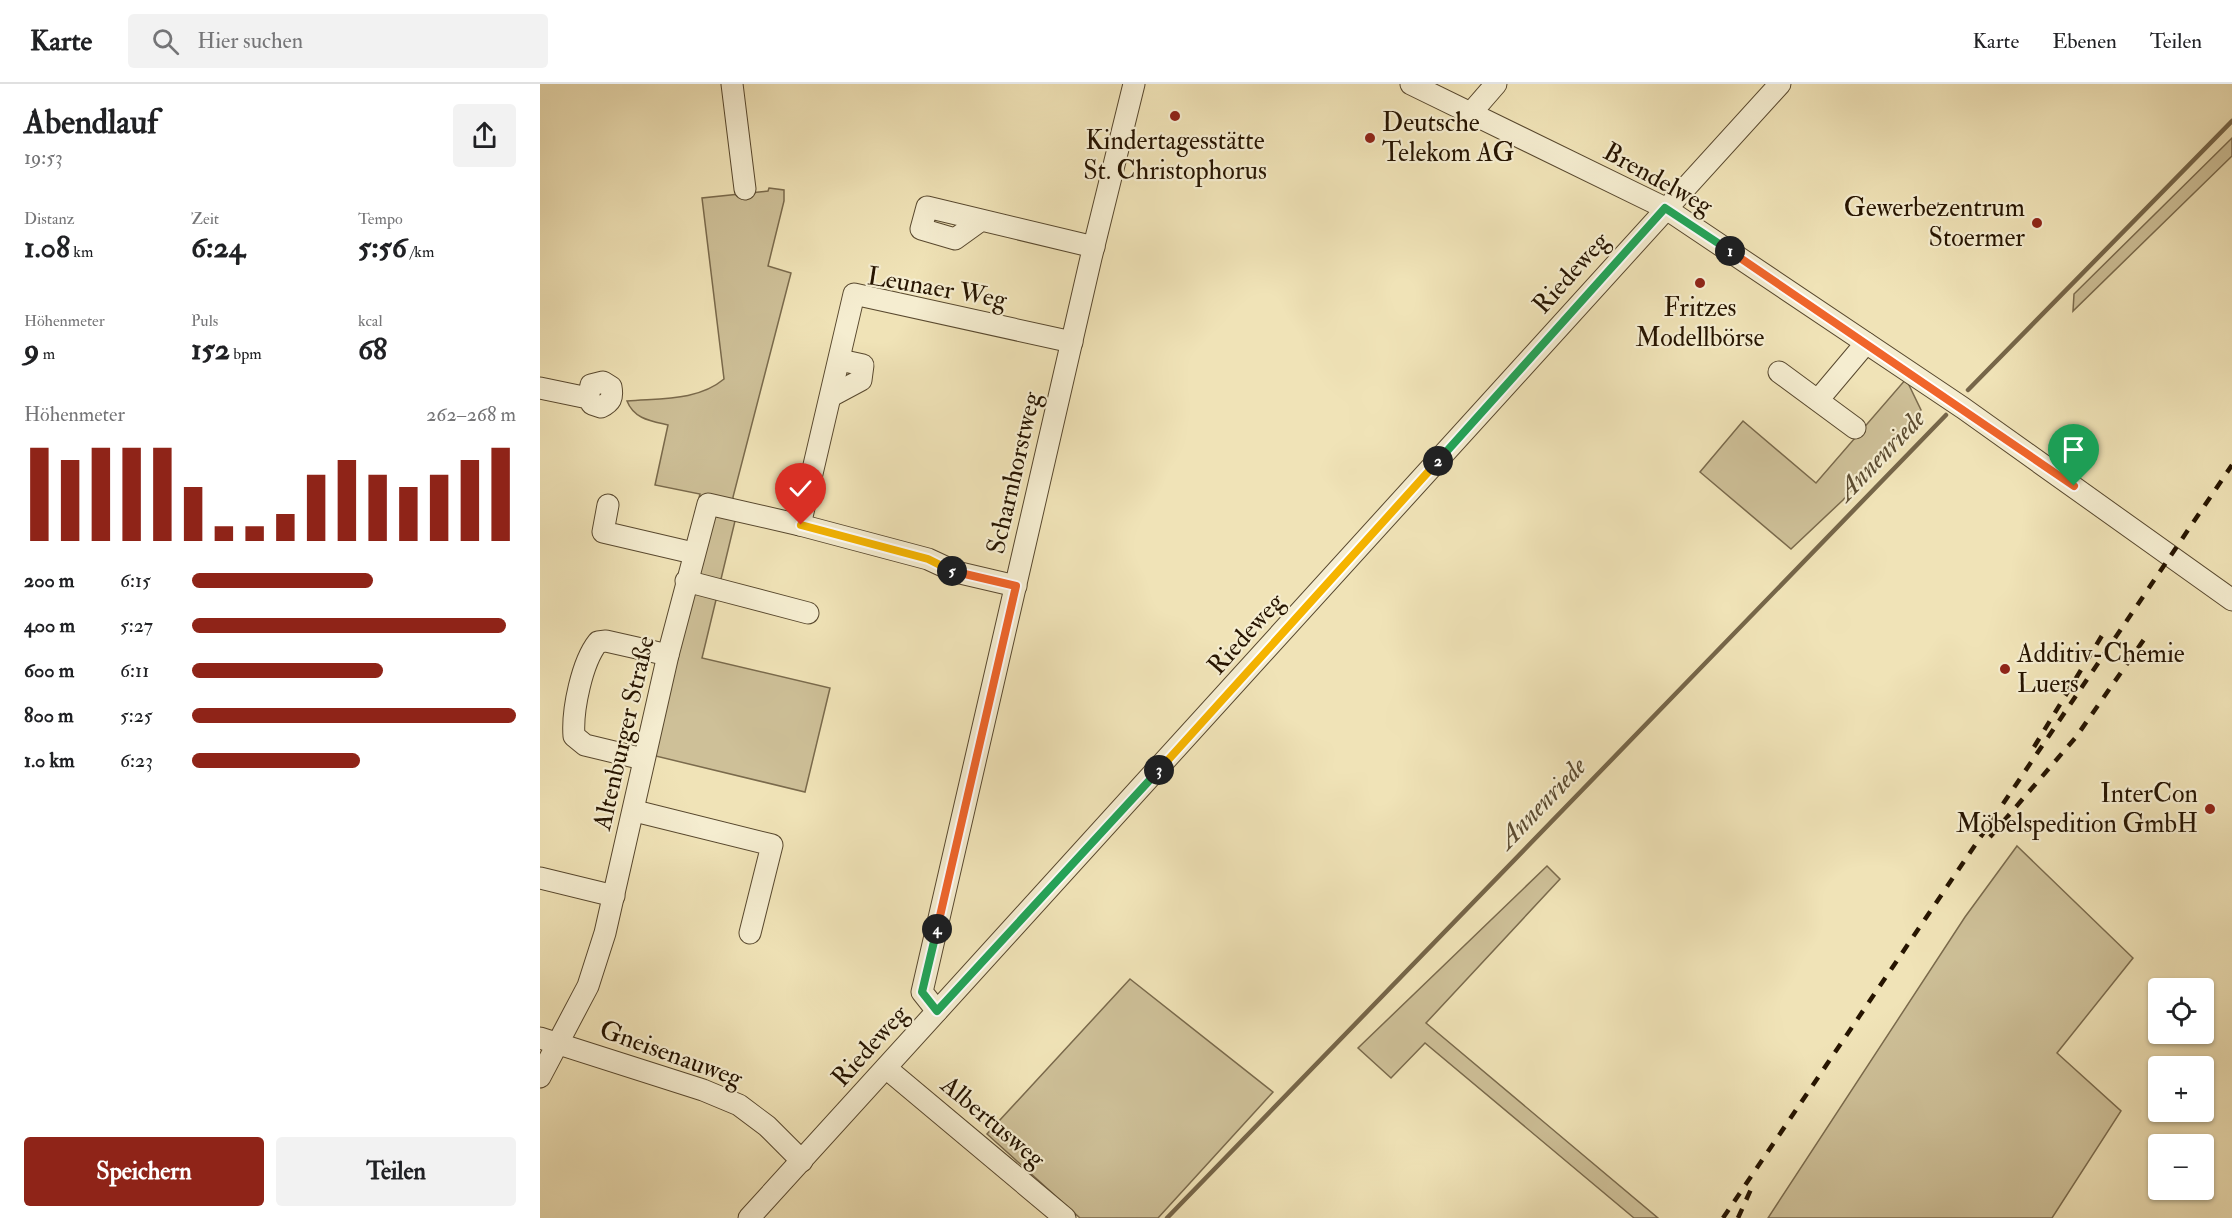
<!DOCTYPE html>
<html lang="de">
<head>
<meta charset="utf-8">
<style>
	body { margin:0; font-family:"IM FELL Double Pica",serif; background:#f2f2f2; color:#202124; height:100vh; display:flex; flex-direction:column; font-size:22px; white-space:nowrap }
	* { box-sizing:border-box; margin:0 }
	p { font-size:20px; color:#757577 }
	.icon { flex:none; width:33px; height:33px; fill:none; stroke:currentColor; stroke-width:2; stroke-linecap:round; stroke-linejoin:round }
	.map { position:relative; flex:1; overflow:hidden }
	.side { display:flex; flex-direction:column; background:#fff; width:540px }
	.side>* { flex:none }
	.controls { position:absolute; left:1608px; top:894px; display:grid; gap:12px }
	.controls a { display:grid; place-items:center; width:66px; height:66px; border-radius:6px; background:#fff; box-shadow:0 2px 4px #0004; font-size:30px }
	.pin { position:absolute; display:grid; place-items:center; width:51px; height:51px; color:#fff; margin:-62px -26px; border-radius:50% 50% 50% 0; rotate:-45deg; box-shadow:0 0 6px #0007 }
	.pin .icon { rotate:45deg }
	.km { position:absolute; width:30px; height:30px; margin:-15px; border-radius:50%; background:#222; color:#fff; font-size:16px; line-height:30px; text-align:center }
	.round { display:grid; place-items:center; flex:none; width:63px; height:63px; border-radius:6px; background:#f2f2f2 }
	.summary { display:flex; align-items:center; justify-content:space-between; height:102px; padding:0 24px }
	h1 { font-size:33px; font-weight:800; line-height:45px }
	.metrics { display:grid; grid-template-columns:repeat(3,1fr); gap:9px; height:102px; padding:6px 24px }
	.metrics div { display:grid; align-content:center }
	.metrics b { font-size:30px; font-weight:800 }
	.metrics small { font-size:16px; font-weight:400 }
	.metrics p { font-size:16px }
	.chart { height:168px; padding:12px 24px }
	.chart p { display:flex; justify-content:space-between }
	.chart svg { width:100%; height:108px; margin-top:6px; stroke:#8f2418; stroke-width:6 }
	.cta { display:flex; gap:12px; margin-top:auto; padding:12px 24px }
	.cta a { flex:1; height:69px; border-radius:6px; background:#8f2418; color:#fff; font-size:24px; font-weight:800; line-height:69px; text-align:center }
	.cta a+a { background:#f2f2f2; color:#202124 }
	ul { padding:0 24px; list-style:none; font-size:20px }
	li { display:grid; grid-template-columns:96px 72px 1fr; align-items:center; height:45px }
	li i { height:15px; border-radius:8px; background:#8f2418 }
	header { display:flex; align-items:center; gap:36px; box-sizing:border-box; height:84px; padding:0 30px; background:#fff; border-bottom:2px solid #e0e0e0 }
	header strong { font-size:28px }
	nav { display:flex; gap:33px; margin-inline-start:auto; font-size:21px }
	.search { width:420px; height:54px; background:#f2f2f2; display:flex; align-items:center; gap:15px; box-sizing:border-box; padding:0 21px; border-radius:6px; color:#757577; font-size:22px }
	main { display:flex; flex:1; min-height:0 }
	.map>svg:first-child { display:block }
</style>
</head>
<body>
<header>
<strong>Karte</strong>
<div class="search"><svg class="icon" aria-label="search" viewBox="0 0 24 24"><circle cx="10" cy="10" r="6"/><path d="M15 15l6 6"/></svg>Hier suchen</div>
<nav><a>Karte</a><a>Ebenen</a><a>Teilen</a></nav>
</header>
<main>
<section class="side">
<div class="summary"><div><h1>Abendlauf</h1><p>19:53</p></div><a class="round"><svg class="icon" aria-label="share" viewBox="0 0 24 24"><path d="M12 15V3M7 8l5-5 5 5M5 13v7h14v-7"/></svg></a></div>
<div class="metrics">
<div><p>Distanz</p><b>1.08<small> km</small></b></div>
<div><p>Zeit</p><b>6:24</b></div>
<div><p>Tempo</p><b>5:56<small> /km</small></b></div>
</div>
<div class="metrics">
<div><p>Höhenmeter</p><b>9<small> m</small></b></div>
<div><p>Puls</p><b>152<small> bpm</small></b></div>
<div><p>kcal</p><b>68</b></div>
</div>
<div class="chart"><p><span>Höhenmeter</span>262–268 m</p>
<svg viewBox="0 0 160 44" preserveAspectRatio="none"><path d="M5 44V6M15 44V11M25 44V6M35 44V6M45 44V6M55 44V22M65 44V38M75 44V38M85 44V33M95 44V17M105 44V11M115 44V17M125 44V22M135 44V17M145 44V11M155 44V6"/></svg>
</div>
<ul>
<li><b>200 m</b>6:15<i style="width:56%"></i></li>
<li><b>400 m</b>5:27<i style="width:97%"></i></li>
<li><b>600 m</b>6:11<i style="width:59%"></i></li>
<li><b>800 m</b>5:25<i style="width:100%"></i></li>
<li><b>1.0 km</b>6:23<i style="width:52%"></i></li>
</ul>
<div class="cta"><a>Speichern</a><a>Teilen</a></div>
</section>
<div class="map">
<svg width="1692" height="1134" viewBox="0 0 1692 1134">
	<rect width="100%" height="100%" fill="#f0e3b7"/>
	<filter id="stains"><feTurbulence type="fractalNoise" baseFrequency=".00333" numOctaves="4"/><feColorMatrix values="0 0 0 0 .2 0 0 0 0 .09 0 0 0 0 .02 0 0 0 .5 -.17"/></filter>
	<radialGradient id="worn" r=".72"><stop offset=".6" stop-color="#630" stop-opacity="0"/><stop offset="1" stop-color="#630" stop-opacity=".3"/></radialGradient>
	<!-- green -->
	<g fill="#cec098" stroke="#7a6a4c" stroke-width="1.5">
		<polygon points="1692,54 1692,72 1533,227 1534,210"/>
		<path d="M229 104 244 106V117L228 182 251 189 193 413 195 437 162 574 290 604 265 708 95 667 160 410 115 401 128 341C111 337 94 335 87 317 120 314 158 317 184 295L162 114 228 107Z"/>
		<polygon points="1366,295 1381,326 1303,416 1251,465 1160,388 1203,337 1276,399"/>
		<polygon points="1477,762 1593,874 1517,969 1581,1027 1512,1134 1228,1134 1425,833"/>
		<polygon points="1007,782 1020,795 886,939 1118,1134 1094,1134 885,959 851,994 818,964"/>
		<polygon points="590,895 733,1008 618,1134 540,1134 447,1050"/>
	</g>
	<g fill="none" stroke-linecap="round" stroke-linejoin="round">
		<!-- stream -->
		<g stroke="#766649" stroke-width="4.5">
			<polyline points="1428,306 1692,37"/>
			<polyline points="627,1134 1406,331"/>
		</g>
		<defs>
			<g id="minor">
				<polyline points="192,0 205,105"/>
				<polyline points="871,0 1125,124 1423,324 1692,516"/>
				<polyline points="930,30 956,0"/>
				<polyline points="440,137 415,155 381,145 387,123 554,163"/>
				<polyline points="1239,288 1315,344"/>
				<path d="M0 304 48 314 52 320 61 323C71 318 73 314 71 303L63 298 51 301 48 314"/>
				<polyline points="293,311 321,296 323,281 300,276"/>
				<polyline points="1278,316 1326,259"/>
				<polyline points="68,421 63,448 153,469"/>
				<polyline points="260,441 314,210 532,258"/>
				<polyline points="146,497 268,529"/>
				<path d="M103 675 45 661 34 652C32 626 42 578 58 558L66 557 128 571"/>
				<polyline points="95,727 232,761 210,849"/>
				<polyline points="0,794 74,812"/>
				<polyline points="397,927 382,908 551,174 594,0"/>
				<polyline points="0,954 163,1006 199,1021 227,1042 262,1077"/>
				<polyline points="346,984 525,1134"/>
				<polyline points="0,993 48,902 65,849 128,571 168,420 260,441 388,475 416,488 476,502"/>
				<polyline points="209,1134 1240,0"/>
			</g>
		</defs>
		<!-- minor casing -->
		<use href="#minor" stroke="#58482e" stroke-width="23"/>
		<!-- minor -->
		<use href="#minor" stroke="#f5edd0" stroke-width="21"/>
		<!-- rail -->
		<g stroke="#261400" stroke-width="4.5" stroke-dasharray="10 10" stroke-linecap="butt">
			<polyline points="1494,663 1566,545"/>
			<polyline points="1450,753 1536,653 1605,554"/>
			<polyline points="1183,1134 1692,381"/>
			<polyline points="1198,1134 1212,1103"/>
		</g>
	</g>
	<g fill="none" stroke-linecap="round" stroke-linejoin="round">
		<defs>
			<polyline id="split-1" points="1190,167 1534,402"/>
			<polyline id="split-2" points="898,377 1125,124 1190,167"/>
			<polyline id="split-3" points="619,686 898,377"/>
			<polyline id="split-4" points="397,845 382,908 397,927 619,686"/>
			<polyline id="split-5" points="397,845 476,502 412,487"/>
			<polyline id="split-6" points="261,441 388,475 412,487"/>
		</defs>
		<!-- split-1 casing -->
		<use href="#split-1" stroke="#fff" stroke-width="12"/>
		<!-- split-2 casing -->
		<use href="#split-2" stroke="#fff" stroke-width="12"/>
		<!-- split-3 casing -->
		<use href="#split-3" stroke="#fff" stroke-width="12"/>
		<!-- split-4 casing -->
		<use href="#split-4" stroke="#fff" stroke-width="12"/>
		<!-- split-5 casing -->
		<use href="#split-5" stroke="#fff" stroke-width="12"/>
		<!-- split-6 casing -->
		<use href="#split-6" stroke="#fff" stroke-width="12"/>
		<!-- split-1 -->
		<use href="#split-1" stroke="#f0652b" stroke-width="8"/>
		<!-- split-2 -->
		<use href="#split-2" stroke="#22a559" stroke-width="8"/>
		<!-- split-3 -->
		<use href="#split-3" stroke="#f5b400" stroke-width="8"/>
		<!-- split-4 -->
		<use href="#split-4" stroke="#22a559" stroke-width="8"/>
		<!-- split-5 -->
		<use href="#split-5" stroke="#f0652b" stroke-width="8"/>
		<!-- split-6 -->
		<use href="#split-6" stroke="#f5b400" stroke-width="8"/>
	</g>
	<!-- markers -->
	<g fill="#8f2418" stroke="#f5edd0" stroke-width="2">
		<circle cx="635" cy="32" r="6"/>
		<circle cx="830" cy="54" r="6"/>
		<circle cx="1497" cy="139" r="6"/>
		<circle cx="1160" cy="199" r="6"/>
		<circle cx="1465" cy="585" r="6"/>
		<circle cx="1670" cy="725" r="6"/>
	</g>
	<g text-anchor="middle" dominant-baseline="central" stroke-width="4.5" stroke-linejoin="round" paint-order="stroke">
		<!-- poi labels -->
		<g font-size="26" fill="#261400" stroke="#f5edd0" text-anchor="start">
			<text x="842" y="39">Deutsche<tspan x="842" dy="30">Telekom AG</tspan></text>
			<text x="635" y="57" text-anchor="middle">Kindertagesstätte<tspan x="635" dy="30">St. Christophorus</tspan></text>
			<text x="1485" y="124" text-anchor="end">Gewerbezentrum<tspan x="1485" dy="30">Stoermer</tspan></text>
			<text x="1160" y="224" text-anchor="middle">Fritzes<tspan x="1160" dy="30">Modellbörse</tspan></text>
			<text x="1477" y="570">Additiv-Chemie<tspan x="1477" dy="30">Luers</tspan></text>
			<text x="1658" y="710" text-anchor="end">InterCon<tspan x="1658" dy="30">Möbelspedition GmbH</tspan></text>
		</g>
		<!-- street labels -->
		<g font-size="26" fill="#261400" stroke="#f5edd0">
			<text transform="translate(1118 95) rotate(29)">Brendelweg</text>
			<text transform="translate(1031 189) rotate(-48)">Riedeweg</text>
			<text transform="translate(397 204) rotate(10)">Leunaer Weg</text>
			<text transform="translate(474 389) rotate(-77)">Scharnhorstweg</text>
			<text transform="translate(706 550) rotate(-48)">Riedeweg</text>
			<text transform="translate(84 649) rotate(-77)">Altenburger Straße</text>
			<text transform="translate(330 962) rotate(-48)">Riedeweg</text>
			<text transform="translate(131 970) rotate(20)">Gneisenauweg</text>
			<text transform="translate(453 1038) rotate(40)">Albertusweg</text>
		</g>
		<!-- water labels -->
		<g font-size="27" font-style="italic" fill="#5b4b30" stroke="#f5edd0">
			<text transform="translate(1341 371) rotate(-46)">Annenriede</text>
			<text transform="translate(1002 719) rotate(-46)">Annenriede</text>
		</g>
	</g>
	<rect width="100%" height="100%" filter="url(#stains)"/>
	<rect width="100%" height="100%" fill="url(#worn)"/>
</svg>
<div class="controls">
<a><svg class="icon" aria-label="locate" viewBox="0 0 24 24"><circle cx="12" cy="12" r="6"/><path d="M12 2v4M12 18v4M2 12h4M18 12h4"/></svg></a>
<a>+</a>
<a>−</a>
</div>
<div class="pin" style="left:1534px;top:402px;background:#1e9e55"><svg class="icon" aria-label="arrive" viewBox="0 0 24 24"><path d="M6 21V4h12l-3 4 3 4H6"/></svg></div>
<div class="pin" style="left:261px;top:441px;background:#d93025"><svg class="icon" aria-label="check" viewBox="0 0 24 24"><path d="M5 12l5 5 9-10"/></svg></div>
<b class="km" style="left:1190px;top:167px">1</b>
<b class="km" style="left:898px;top:377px">2</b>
<b class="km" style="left:619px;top:686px">3</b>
<b class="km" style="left:397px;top:845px">4</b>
<b class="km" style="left:412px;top:487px">5</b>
</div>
</main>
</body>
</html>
